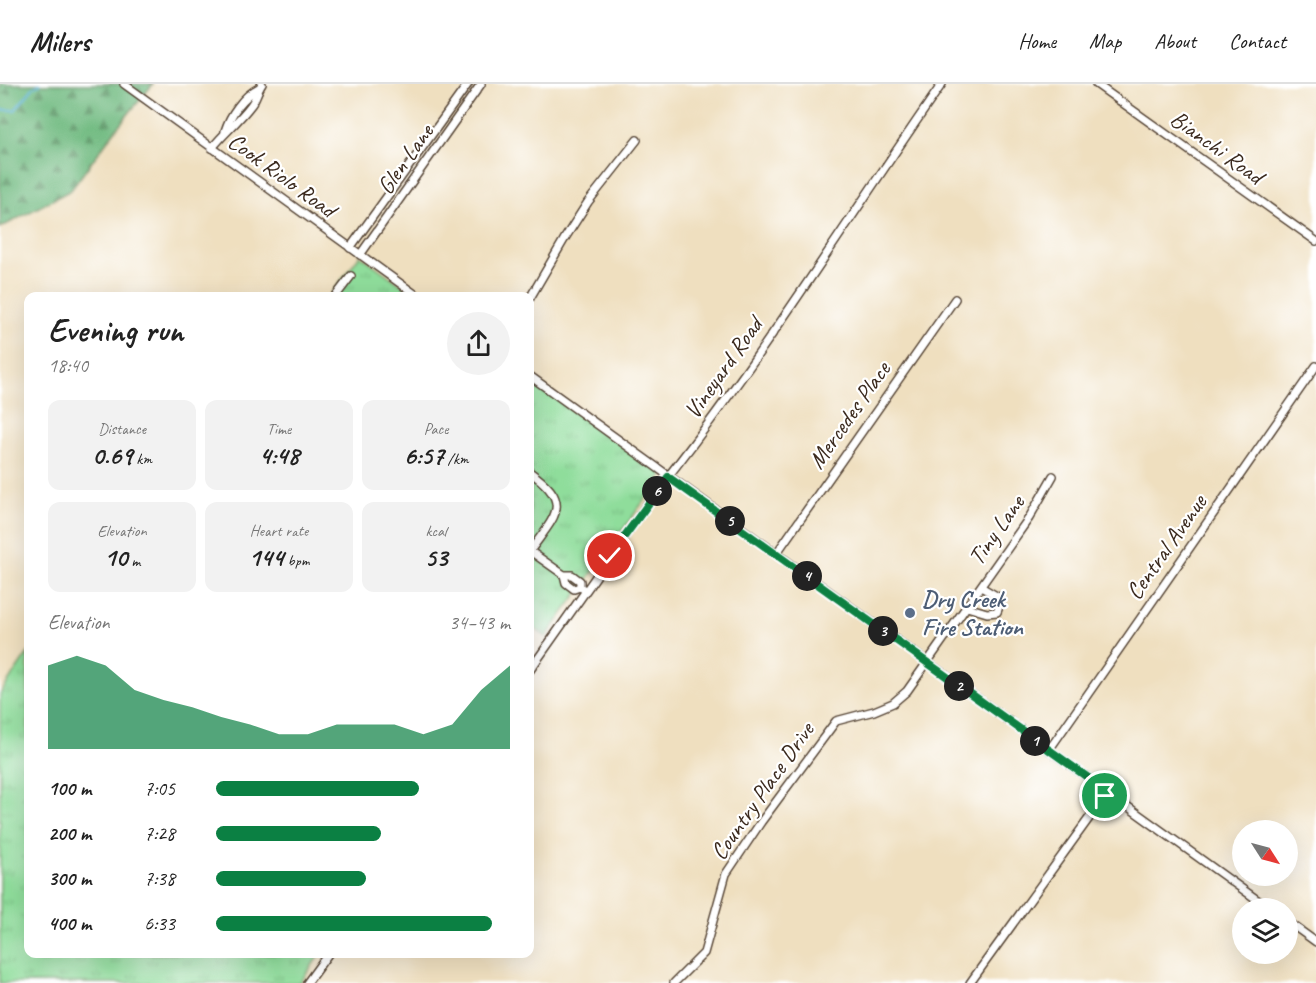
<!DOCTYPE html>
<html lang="en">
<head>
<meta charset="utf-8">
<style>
	body { margin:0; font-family:Caveat,sans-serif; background:#f2f2f2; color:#222; height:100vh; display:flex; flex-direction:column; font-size:22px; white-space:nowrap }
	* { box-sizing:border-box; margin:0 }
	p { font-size:20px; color:#767676 }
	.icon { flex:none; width:33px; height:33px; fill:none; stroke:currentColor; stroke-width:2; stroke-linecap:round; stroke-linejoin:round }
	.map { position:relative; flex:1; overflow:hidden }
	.drawer { position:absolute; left:24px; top:208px; width:510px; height:666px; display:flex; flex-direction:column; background:#fff; border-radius:12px; box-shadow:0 6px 24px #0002 }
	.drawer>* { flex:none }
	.needle { width:39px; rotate:126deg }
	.controls { position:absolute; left:1232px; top:736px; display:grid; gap:12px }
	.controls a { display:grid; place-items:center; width:66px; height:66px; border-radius:50%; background:#fff; box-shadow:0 6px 24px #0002; font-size:30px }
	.pin { position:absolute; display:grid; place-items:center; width:51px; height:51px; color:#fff; margin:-26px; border:3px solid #fff; border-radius:50%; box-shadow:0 2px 6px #0007 }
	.km { position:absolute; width:30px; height:30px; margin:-15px; border-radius:50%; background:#222; color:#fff; font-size:16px; line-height:30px; text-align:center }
	.round { display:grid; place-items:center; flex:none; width:63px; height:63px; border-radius:32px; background:#f2f2f2 }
	.head { display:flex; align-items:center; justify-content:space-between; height:102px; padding:0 24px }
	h1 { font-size:33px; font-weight:700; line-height:45px }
	.figures { display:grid; grid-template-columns:repeat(3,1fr); gap:9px; height:102px; padding:6px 24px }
	.figures div { display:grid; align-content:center; border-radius:12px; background:#f2f2f2; text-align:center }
	.figures b { font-size:26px; font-weight:700 }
	.figures small { font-size:16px; font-weight:400 }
	.figures p { font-size:16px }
	.chart { height:168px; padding:12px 24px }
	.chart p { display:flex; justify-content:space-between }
	.chart svg { width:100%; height:108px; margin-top:6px; fill:#0b8043; opacity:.7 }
	ul { padding:0 24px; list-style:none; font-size:20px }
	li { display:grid; grid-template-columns:96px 72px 1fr; align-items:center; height:45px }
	li i { height:15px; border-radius:8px; background:#0b8043 }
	header { display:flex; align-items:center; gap:36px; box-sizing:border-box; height:84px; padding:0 30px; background:#fff; border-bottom:2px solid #e0e0e0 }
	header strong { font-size:28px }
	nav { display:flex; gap:33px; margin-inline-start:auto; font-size:21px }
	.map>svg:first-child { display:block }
</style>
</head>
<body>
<header>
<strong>Milers</strong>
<nav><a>Home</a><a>Map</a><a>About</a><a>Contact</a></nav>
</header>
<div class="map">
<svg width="1316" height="899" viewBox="0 0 1316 899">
	<defs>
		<pattern id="grass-tufts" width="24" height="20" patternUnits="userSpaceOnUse" patternTransform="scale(1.5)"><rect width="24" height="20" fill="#8fdd9b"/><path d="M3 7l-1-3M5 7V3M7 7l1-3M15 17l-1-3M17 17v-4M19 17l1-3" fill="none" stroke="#7cbe85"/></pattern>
		<pattern id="forest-firs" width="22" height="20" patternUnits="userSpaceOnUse" patternTransform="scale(1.5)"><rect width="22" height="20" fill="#73bc83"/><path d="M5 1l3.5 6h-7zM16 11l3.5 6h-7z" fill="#60996b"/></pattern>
	</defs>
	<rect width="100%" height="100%" fill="#fff"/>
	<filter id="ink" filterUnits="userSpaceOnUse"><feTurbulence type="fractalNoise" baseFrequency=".0167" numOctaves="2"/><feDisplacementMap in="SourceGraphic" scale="12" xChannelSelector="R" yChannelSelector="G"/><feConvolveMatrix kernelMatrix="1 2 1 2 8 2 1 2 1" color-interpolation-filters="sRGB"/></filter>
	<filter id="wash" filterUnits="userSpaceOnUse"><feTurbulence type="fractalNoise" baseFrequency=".008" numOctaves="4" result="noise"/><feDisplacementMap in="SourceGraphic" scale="24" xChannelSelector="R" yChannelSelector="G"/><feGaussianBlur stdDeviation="1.35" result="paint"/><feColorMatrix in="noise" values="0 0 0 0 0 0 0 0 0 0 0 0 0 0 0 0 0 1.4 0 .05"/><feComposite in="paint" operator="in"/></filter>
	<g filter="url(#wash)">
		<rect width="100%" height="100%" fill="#efdfbf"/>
		<!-- grass -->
		<g fill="url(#grass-tufts)" stroke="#65845c" stroke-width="1.5">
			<polygon points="360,171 418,213 329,213"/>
			<polygon points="530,293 664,389 546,553 530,541"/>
			<polygon points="28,569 28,870 320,870 300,899 0,899 0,610"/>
		</g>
		<!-- forest -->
		<polygon fill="url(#forest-firs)" stroke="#577350" stroke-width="1.5" points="0,0 153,0 116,45 71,106 0,144"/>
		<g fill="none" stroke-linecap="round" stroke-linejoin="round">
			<!-- stream -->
			<polyline stroke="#5db3da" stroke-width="2" points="0,26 15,26 33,4 40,0"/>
		</g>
	</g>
	<g filter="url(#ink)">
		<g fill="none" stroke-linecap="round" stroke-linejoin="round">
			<defs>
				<g id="minor">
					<polyline points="124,0 419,213"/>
					<polyline points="1096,0 1316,157"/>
					<path d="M225 47C230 31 243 12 259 4"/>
					<path d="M212 64C224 49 239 37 251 21 256 15 257 7 262 0"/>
					<polyline points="350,164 468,0"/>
					<polyline points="360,171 481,0"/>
					<polyline points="335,213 351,192"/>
					<polyline points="530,214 565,154 588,118 637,56"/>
					<polyline points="530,292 1270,825"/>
					<path d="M530 388C573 419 556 431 530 467"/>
					<polyline points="530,467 564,491 572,491 580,497 580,503 585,506"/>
					<polyline points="776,470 955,215"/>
					<polyline points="564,491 566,499 574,505 580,503"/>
					<polyline points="967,523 987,529 997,528 1001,517 1000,514 981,503"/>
					<path d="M530 586 655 409C759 279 847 136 942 0"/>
					<polyline points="1049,666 1316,282"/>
					<polyline points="1287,837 1316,858"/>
					<polyline points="307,899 328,870"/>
					<polyline points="674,899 704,869 726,790 761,738 836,637 874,627 893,619 907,607 1029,434 1053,392"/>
					<polyline points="970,899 1108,708"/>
				</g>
			</defs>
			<!-- minor casing -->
			<use href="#minor" stroke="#564536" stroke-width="10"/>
			<!-- minor -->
			<use href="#minor" stroke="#fff" stroke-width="7"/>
		</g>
	</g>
	<g fill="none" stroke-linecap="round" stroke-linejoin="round" filter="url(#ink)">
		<defs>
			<polyline id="route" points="610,472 668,393 1108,708 1105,712"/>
		</defs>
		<!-- route casing -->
		<use href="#route" stroke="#fff" stroke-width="12"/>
		<!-- route -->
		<use href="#route" stroke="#0b8043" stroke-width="8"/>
	</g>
	<!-- markers -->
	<circle fill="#5c6f8a" stroke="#fff" stroke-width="2" cx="910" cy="529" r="6"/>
	<g text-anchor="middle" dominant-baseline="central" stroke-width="4.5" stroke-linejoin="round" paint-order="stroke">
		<!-- street labels -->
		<g font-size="24" fill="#3b2a1e" stroke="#fff">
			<text transform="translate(1217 63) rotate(36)">Bianchi Road</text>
			<text transform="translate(405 75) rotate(-55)">Glen Lane</text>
			<text transform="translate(282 91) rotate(36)">Cook Riolo Road</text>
			<text transform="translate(723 284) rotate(-55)">Vineyard Road</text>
			<text transform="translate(849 331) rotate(-55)">Mercedes Place</text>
			<text transform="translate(996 446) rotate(-55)">Tiny Lane</text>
			<text transform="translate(1166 463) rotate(-55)">Central Avenue</text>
			<text transform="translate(762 707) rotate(-55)">Country Place Drive</text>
		</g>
		<!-- service labels -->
		<g font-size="24" font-weight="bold" fill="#4e5e75" stroke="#fff" text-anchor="start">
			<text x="922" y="515">Dry Creek<tspan x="922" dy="28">Fire Station</tspan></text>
		</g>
	</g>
</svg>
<div class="controls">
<a><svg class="needle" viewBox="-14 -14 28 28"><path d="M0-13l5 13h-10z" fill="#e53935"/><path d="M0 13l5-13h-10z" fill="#767676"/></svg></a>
<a><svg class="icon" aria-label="layers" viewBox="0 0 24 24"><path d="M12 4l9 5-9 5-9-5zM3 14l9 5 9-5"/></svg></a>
</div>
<div class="pin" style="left:1105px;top:712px;background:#1e9e55"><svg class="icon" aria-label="arrive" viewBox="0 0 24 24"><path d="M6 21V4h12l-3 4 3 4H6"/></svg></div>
<div class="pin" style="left:610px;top:472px;background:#d93025"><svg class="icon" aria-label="check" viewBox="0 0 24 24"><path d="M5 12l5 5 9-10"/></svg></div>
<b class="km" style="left:1035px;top:657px">1</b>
<b class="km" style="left:959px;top:602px">2</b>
<b class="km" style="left:883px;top:547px">3</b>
<b class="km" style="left:807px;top:492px">4</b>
<b class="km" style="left:730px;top:437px">5</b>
<b class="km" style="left:657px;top:407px">6</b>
<section class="drawer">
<div class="head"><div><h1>Evening run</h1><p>18:40</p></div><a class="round"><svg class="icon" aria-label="share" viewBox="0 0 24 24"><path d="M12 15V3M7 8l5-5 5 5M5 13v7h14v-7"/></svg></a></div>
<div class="figures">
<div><p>Distance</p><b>0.69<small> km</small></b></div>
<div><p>Time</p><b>4:48</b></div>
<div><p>Pace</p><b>6:57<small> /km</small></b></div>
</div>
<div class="figures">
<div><p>Elevation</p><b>10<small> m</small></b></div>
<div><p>Heart rate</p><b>144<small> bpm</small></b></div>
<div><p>kcal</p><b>53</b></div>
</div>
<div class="chart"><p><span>Elevation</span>34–43 m</p>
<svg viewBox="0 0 160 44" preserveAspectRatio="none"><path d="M0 44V10L10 6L20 10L30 20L40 24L50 27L60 31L70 34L80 38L90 38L100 34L110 34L120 34L130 38L140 34L150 20L160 10V44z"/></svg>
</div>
<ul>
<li><b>100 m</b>7:05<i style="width:69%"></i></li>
<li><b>200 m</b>7:28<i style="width:56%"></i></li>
<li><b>300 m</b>7:38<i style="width:51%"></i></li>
<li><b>400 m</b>6:33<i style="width:94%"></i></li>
</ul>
</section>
</div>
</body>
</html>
